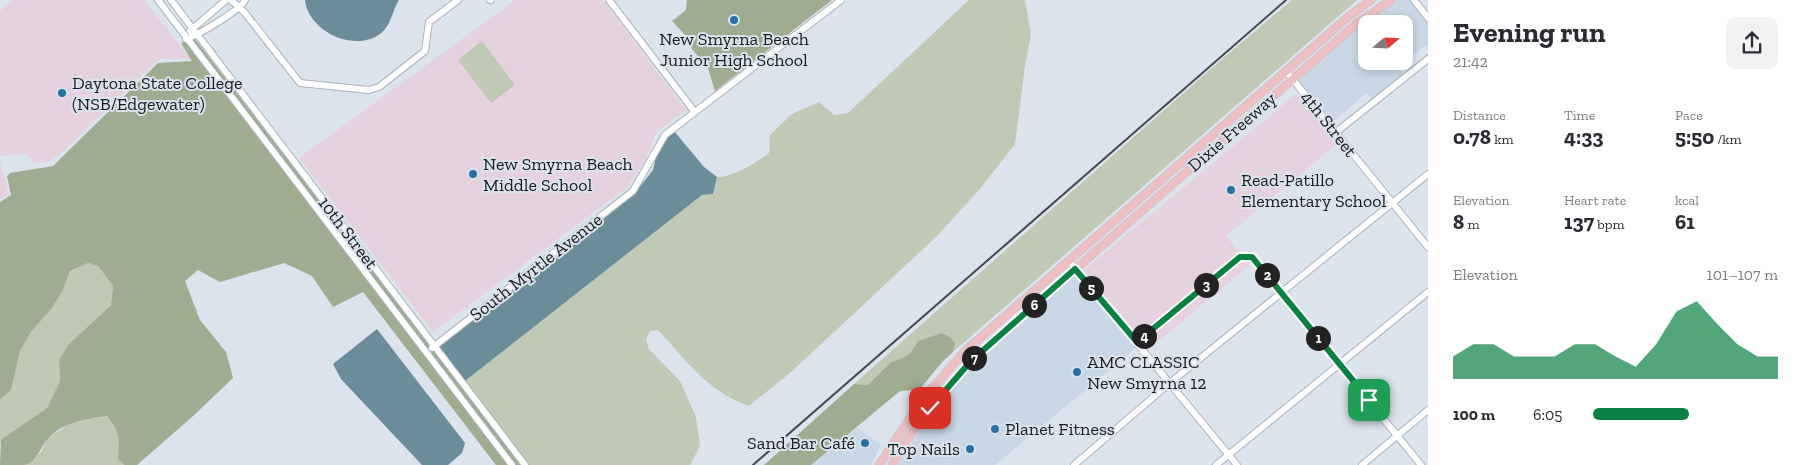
<!DOCTYPE html>
<html lang="en">
<head>
<meta charset="utf-8">
<style>
	body { margin:0; font-family:"Zilla Slab",serif; background:#f2f2f3; color:#2b2b33; height:100vh; display:flex; flex-direction:column; font-size:19px; white-space:nowrap }
	* { box-sizing:border-box; margin:0 }
	p { font-size:16px; color:#7c7c81 }
	.icon { flex:none; width:28px; height:28px; fill:none; stroke:currentColor; stroke-width:2; stroke-linecap:round; stroke-linejoin:round }
	.map { position:relative; flex:1; overflow:hidden }
	.sheet { display:flex; flex-direction:column; background:#fff; width:375px }
	.sheet>* { flex:none }
	.needle { width:32px; rotate:71deg }
	.controls { position:absolute; left:1358px; top:15px; display:grid; gap:10px }
	.controls a { display:grid; place-items:center; width:55px; height:55px; border-radius:10px; background:#fff; box-shadow:0 2px 8px #0003; font-size:25px }
	.pin { position:absolute; display:grid; place-items:center; width:42px; height:42px; color:#fff; margin:-21px; border-radius:10px; box-shadow:0 2px 8px #0006 }
	.km { position:absolute; width:25px; height:25px; margin:-12px; border-radius:50%; background:#222; color:#fff; font-size:14px; line-height:25px; text-align:center }
	.round { display:grid; place-items:center; flex:none; width:52px; height:52px; border-radius:10px; background:#f2f2f3 }
	.summary { display:flex; align-items:center; justify-content:space-between; height:85px; padding:0 25px }
	h1 { font-size:28px; font-weight:700; line-height:38px }
	.metrics { display:grid; grid-template-columns:repeat(3,1fr); gap:8px; height:85px; padding:5px 25px }
	.metrics div { display:grid; align-content:center }
	.metrics b { font-size:21px; font-weight:700 }
	.metrics small { font-size:14px; font-weight:400 }
	.metrics p { font-size:14px }
	.chart { height:140px; padding:10px 25px }
	.chart p { display:flex; justify-content:space-between }
	.chart svg { width:100%; height:90px; margin-top:5px; fill:#0b8043; opacity:.7 }
	ul { padding:0 25px; list-style:none; font-size:16px }
	li { display:grid; grid-template-columns:80px 60px 1fr; align-items:center; height:38px }
	li i { height:12px; border-radius:6px; background:#0b8043 }
	main { display:flex; flex:1; min-height:0 }
	.map>svg:first-child { display:block }
</style>
</head>
<body>
<main>
<div class="map">
<svg width="1428" height="465" viewBox="0 0 1428 465">
	<rect width="100%" height="100%" fill="#dbe3ed"/>
	<!-- built -->
	<g fill="#c9d7e6" fill-rule="evenodd">
		<path d="M1397 0H1410L1428 23V47H1424L1398 67 1404 75 1372 100 1366 93 1332 123 1298 80 1369 17ZM1366 24H1404V61H1366Z"/>
		<polygon points="1075,273 1137,347 995,465 898,465 932,411 970,368 998,340"/>
		<polygon points="857,428 881,445 871,465 811,465"/>
	</g>
	<!-- education -->
	<g fill="#e6d1df">
		<polygon points="12,0 144,0 191,59 159,59 60,154 47,162 34,163 27,154 0,156 0,11"/>
		<polygon points="515,0 603,0 686,110 657,131 645,160 626,188 433,332 299,158"/>
		<polygon points="1296,94 1337,144 1226,236 1250,265 1149,349 1084,270"/>
		<polygon points="0,162 9,194 0,200"/>
	</g>
	<!-- green -->
	<g fill="#bfc9b4">
		<path d="M969 0H1025L1031 35 1025 65 1015 144 979 190 936 237 791 372 749 406C707 391 688 362 658 330L650 331 646 339 649 349 680 381 696 417 700 446 690 465H529L465 381 702 195 713 194 717 177C733 178 755 163 769 153L770 135 792 114 819 102 834 115 848 113Z"/>
		<polygon points="1292,0 1357,0 953,352 955,343 940,333 918,341 912,351 905,357 891,362 868,385 854,384 1221,60"/>
		<polygon points="482,41 515,85 491,103 458,60"/>
		<polygon points="88,263 98,266 113,286 111,305 68,345 59,360 60,381 47,408 0,443 0,400 11,390 20,351 31,332 52,308 63,290 70,270"/>
		<path d="M108 416C122 434 118 438 118 459L124 465H25L41 452 47 439 69 424 89 418Z"/>
	</g>
	<!-- forest -->
	<g fill="#9fac90">
		<polygon points="687,0 832,0 715,91 708,68 692,49 685,35 672,21 686,10"/>
		<polygon points="195,39 431,346 427,349 191,40"/>
		<path d="M185 42 508 465H496L363 292 333 307 312 276 284 263 220 282 198 270 185 281 200 320 226 352 233 378 192 417 137 465H124L118 459C118 438 122 434 107 416 88 418 60 423 47 440 40 448 36 463 24 465 16 465 7 465 0 465L1 440 47 408 60 381 59 360 68 345 111 305 113 286 98 266 88 263 70 271 63 290 52 308 31 332 20 351 11 390 0 400V202L11 195 7 176 10 173 53 166 158 63 192 61 181 43Z"/>
		<polygon points="941,333 951,338 955,343 953,352 943,361 919,390 900,391 811,465 764,465 854,384 868,385 891,362 905,357 912,351 918,341"/>
		<polygon points="434,351 521,465 516,465 431,353"/>
	</g>
	<!-- water -->
	<g fill="#6b8d99">
		<path d="M305 0H399C392 11 391 26 380 34 354 53 308 31 305 0Z"/>
		<polygon points="674,131 704,167 717,177 713,194 702,195 465,381 439,347 635,193 653,170 656,157 668,137"/>
		<polygon points="377,329 465,443 462,453 448,465 422,465 341,379 333,364"/>
	</g>
	<g fill="none" stroke-linecap="round" stroke-linejoin="round">
		<defs>
			<g id="minor">
				<polyline points="158,0 512,465"/>
				<polyline points="171,0 525,465"/>
				<polyline points="231,0 245,13 300,83 369,90 379,87 425,51 429,22 458,0"/>
				<polyline points="490,0 491,0"/>
				<polyline points="609,0 694,111"/>
				<polyline points="1414,0 1428,18"/>
				<polyline points="190,31 226,0"/>
				<path d="M186 39C198 35 241 10 245 0"/>
				<polyline points="1286,71 1428,247"/>
				<polyline points="1335,133 1428,59"/>
				<polyline points="1069,261 1237,465"/>
				<polyline points="1137,342 1240,257 1252,257 1421,465"/>
				<polyline points="432,348 633,191 665,135 841,0"/>
				<polyline points="1074,465 1171,382 1428,174"/>
				<polyline points="1216,465 1428,292"/>
				<polyline points="1362,465 1428,410"/>
			</g>
			<g id="major">
				<polyline points="879,465 922,400 963,353 1348,17 1371,0"/>
				<path d="M892 465C917 421 948 382 985 348L1356 24 1391 0"/>
			</g>
		</defs>
		<!-- minor casing -->
		<use href="#minor" stroke="#abb3bc" stroke-width="8"/>
		<!-- major casing -->
		<use href="#major" stroke="#c3c3c4" stroke-width="9"/>
		<!-- minor -->
		<use href="#minor" stroke="#fff" stroke-width="6"/>
		<!-- major -->
		<use href="#major" stroke="#eebfc2" stroke-width="8"/>
		<!-- rail -->
		<polyline stroke="#44494d" stroke-width="2" points="753,465 1286,0"/>
	</g>
	<g fill="none" stroke-linecap="round" stroke-linejoin="round">
		<defs>
			<polyline id="route" points="930,408 971,361 1075,269 1137,342 1240,257 1252,257 1369,400"/>
		</defs>
		<!-- route casing -->
		<use href="#route" stroke="#fff" stroke-width="10"/>
		<!-- route -->
		<use href="#route" stroke="#0b8043" stroke-width="6"/>
	</g>
	<!-- markers -->
	<g fill="#286fa4" stroke="#dbe3ed" stroke-width="2">
		<circle cx="734" cy="20" r="5"/>
		<circle cx="62" cy="93" r="5"/>
		<circle cx="473" cy="174" r="5"/>
		<circle cx="1231" cy="190" r="5"/>
		<circle cx="1077" cy="372" r="5"/>
		<circle cx="995" cy="429" r="5"/>
		<circle cx="865" cy="443" r="5"/>
		<circle cx="970" cy="449" r="5"/>
	</g>
	<g text-anchor="middle" dominant-baseline="central" stroke-width="4" stroke-linejoin="round" paint-order="stroke">
		<!-- poi labels -->
		<g font-size="18" fill="#171a1d" stroke="#dbe3ed" text-anchor="start">
			<text x="734" y="39" text-anchor="middle">New Smyrna Beach<tspan x="734" dy="21">Junior High School</tspan></text>
			<text x="72" y="83">Daytona State College<tspan x="72" dy="21">(NSB/Edgewater)</tspan></text>
			<text x="483" y="164">New Smyrna Beach<tspan x="483" dy="21">Middle School</tspan></text>
			<text x="1241" y="180">Read-Patillo<tspan x="1241" dy="21">Elementary School</tspan></text>
			<text x="1087" y="362">AMC CLASSIC<tspan x="1087" dy="21">New Smyrna 12</tspan></text>
			<text x="1005" y="429">Planet Fitness</text>
			<text x="855" y="443" text-anchor="end">Sand Bar Café</text>
			<text x="960" y="449" text-anchor="end">Top Nails</text>
		</g>
		<!-- street labels -->
		<g font-size="18" fill="#171a1d" stroke="#dbe3ed">
			<text transform="translate(1329 124) rotate(52)">4th Street</text>
			<text transform="translate(1232 132) rotate(-41)">Dixie Freeway</text>
			<text transform="translate(348 233) rotate(53)">10th Street</text>
			<text transform="translate(536 267) rotate(-38)">South Myrtle Avenue</text>
		</g>
	</g>
</svg>
<div class="controls">
<a><svg class="needle" viewBox="-14 -14 28 28"><path d="M0-13l5 13h-10z" fill="#e53935"/><path d="M0 13l5-13h-10z" fill="#7c7c81"/></svg></a>
</div>
<div class="pin" style="left:1369px;top:400px;background:#1e9e55"><svg class="icon" aria-label="arrive" viewBox="0 0 24 24"><path d="M6 21V4h12l-3 4 3 4H6"/></svg></div>
<div class="pin" style="left:930px;top:408px;background:#d93025"><svg class="icon" aria-label="check" viewBox="0 0 24 24"><path d="M5 12l5 5 9-10"/></svg></div>
<b class="km" style="left:1318px;top:338px">1</b>
<b class="km" style="left:1267px;top:275px">2</b>
<b class="km" style="left:1206px;top:285px">3</b>
<b class="km" style="left:1144px;top:336px">4</b>
<b class="km" style="left:1091px;top:288px">5</b>
<b class="km" style="left:1034px;top:305px">6</b>
<b class="km" style="left:974px;top:358px">7</b>
</div>
<section class="sheet">
<div class="summary"><div><h1>Evening run</h1><p>21:42</p></div><a class="round"><svg class="icon" aria-label="share" viewBox="0 0 24 24"><path d="M12 15V3M7 8l5-5 5 5M5 13v7h14v-7"/></svg></a></div>
<div class="metrics">
<div><p>Distance</p><b>0.78<small> km</small></b></div>
<div><p>Time</p><b>4:33</b></div>
<div><p>Pace</p><b>5:50<small> /km</small></b></div>
</div>
<div class="metrics">
<div><p>Elevation</p><b>8<small> m</small></b></div>
<div><p>Heart rate</p><b>137<small> bpm</small></b></div>
<div><p>kcal</p><b>61</b></div>
</div>
<div class="chart"><p><span>Elevation</span>101–107 m</p>
<svg viewBox="0 0 160 44" preserveAspectRatio="none"><path d="M0 44V33L10 27L20 27L30 33L40 33L50 33L60 27L70 27L80 33L90 38L100 27L110 11L120 6L130 17L140 27L150 33L160 33V44z"/></svg>
</div>
<ul>
<li><b>100 m</b>6:05<i style="width:52%"></i></li>
</ul>
</section>
</main>
</body>
</html>
